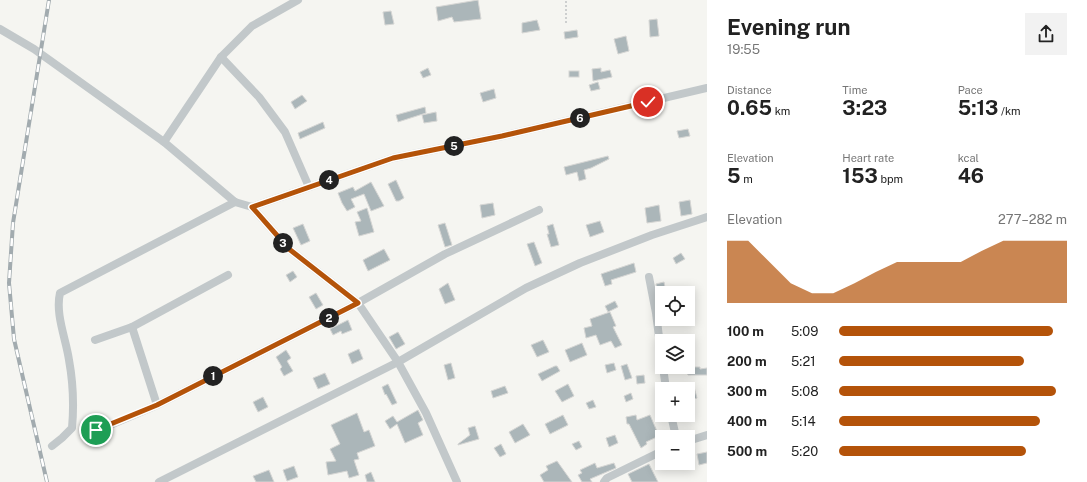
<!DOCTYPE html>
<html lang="en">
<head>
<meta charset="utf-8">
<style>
	body { margin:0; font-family:"Public Sans",sans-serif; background:#f2f2f2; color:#222; height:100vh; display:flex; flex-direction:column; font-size:15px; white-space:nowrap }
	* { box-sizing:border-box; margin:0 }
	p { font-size:13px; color:#767676 }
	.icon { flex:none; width:22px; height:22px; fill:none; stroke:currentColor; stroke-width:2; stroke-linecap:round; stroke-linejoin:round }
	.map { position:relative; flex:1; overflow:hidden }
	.details { display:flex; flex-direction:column; background:#fff; width:380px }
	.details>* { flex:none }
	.tools { position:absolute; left:655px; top:286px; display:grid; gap:8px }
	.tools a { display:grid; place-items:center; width:40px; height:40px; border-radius:0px; background:#fff; box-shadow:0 2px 10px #0003; font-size:20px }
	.pin { position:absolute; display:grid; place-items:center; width:34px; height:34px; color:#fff; margin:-17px; border:2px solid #fff; border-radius:50%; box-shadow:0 1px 4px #0007 }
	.km { position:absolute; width:20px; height:20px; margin:-10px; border-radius:50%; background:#222; color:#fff; font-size:11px; line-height:20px; text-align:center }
	.round { display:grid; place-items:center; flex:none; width:42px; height:42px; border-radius:0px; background:#f2f2f2 }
	.overview { display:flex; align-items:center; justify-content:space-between; height:68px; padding:0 20px }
	h1 { font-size:22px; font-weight:700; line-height:30px }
	.stats { display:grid; grid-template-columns:repeat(3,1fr); gap:6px; height:68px; padding:4px 20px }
	.stats div { display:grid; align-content:center }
	.stats b { font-size:20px; font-weight:700 }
	.stats small { font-size:11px; font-weight:400 }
	.stats p { font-size:11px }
	.chart { height:112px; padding:8px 20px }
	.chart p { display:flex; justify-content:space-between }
	.chart svg { width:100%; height:72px; margin-top:4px; fill:#b45309; opacity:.7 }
	ul { padding:0 20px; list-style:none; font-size:13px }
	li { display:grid; grid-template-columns:64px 48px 1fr; align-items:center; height:30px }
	li i { height:10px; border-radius:5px; background:#b45309 }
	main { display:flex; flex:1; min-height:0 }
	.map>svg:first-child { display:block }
</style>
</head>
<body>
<main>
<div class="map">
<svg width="707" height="482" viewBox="0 0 707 482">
	<rect width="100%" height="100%" fill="#f5f5f1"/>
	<!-- building -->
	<g fill="#abb6b9" stroke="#d6d6d4">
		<polygon points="478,0 481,19 454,22 452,17 438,21 436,7"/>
		<polygon points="391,11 394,24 385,25 383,12"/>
		<polygon points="657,19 659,36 650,37 649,20"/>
		<polygon points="537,20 540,30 522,33 522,23"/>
		<polygon points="577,30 578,37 565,39 564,32"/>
		<polygon points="626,36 629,51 618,54 614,39"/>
		<polygon points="428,68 431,75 423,78 420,72"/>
		<polygon points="601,68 601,72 610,70 612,77 593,81 592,69"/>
		<rect x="569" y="71" width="10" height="6"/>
		<polygon points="598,82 600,89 591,91 589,85"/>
		<polygon points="494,89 496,98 483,102 480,93"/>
		<polygon points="302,95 307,101 295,109 291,102"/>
		<polygon points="425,107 426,113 398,122 396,115"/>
		<polygon points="436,112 437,121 424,123 422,115"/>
		<polygon points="323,122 325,128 300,139 298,133"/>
		<polygon points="688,129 690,136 679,138 677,131"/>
		<polygon points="608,156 609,159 591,168 584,170 586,179 579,181 577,172 566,175 564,167"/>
		<polygon points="396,180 404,198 399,201 396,201 388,184"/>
		<polygon points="371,182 384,206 371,211 364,194 351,199 355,207 347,211 342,203 338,193 353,187 355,191"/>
		<polygon points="690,200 692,214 681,216 679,202"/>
		<polygon points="493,203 495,215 482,218 480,205"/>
		<polygon points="659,205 661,221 647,223 645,208"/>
		<polygon points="367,208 374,232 359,236 355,222 361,221 357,212"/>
		<polygon points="600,221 604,232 590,237 586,225"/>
		<polygon points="445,223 452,245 445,247 438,225"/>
		<polygon points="303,224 310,241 301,245 293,228"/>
		<polygon points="553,224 559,245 551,247 547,234 549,234 547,226"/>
		<polygon points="534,242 542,263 535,266 527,244"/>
		<polygon points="384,249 390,260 368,271 363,260"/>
		<polygon points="681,253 685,259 676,264 673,258"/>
		<polygon points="634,263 636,272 611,280 612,284 605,286 601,274"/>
		<polygon points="293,271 297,277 290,282 286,275"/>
		<polygon points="664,282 666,293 662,293 658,295 656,284"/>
		<polygon points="448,283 455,300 445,304 439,289"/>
		<polygon points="316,293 323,305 316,309 309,297"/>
		<polygon points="615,301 618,307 608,312 605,306"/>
		<polygon points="610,312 616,326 613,327 622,345 615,348 611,341 600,345 596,335 586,338 584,328 592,326 590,319"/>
		<polygon points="348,320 352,330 342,334 341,331 333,335 330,329"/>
		<polygon points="398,332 405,344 396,349 389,337"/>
		<polygon points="543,340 549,352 537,357 531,345"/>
		<polygon points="582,343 587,355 570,362 565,350"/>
		<polygon points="359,349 363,359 352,364 348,354"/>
		<polygon points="286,350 291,358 287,361 293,371 284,376 280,369 282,367 276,357"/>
		<polygon points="451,363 455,378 448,380 444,365"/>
		<polygon points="614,363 616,370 607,373 605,365"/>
		<polygon points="627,364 632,378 625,380 621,366"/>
		<polygon points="555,366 557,366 560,371 542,381 538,374"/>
		<polygon points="692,367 700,367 700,369 707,368 707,375 688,375 687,372 692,371"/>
		<polygon points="325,373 330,384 318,389 313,378"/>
		<polygon points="644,375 645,383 637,384 636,376"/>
		<polygon points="388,384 397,403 392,405 386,394 385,395 382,387"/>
		<polygon points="568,384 574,396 562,402 555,391"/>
		<polygon points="505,386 508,393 493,398 491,391"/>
		<polygon points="694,387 697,398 688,401 688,389"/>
		<polygon points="631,393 633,399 626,402 624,396"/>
		<polygon points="263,397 268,407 258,412 253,402"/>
		<polygon points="593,400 596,407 589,409 586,403"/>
		<polygon points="418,410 423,420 418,423 423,435 405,443 397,424 390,429 385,421 393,416 397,422"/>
		<polygon points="357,413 364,432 369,430 375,446 357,453 359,459 354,460 359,475 349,478 347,471 328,475 326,462 336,461 330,449 340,444 331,425"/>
		<polygon points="563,415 568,425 550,434 545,424"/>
		<polygon points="636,415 637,420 650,415 659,436 646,442 647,444 641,448 629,424 627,424 626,417"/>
		<polygon points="523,424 530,435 515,443 509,432"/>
		<polygon points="475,426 479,439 458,445 458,444 470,435 468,428"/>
		<polygon points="615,435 618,443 609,447 606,438"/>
		<polygon points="579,441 582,447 576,450 572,444"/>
		<polygon points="501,444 506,454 500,457 494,448"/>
		<polygon points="707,452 707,463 699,465 697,454"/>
		<polygon points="557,461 572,482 544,482 540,475 548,470 546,466"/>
		<polygon points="595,463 597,468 614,463 616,468 590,479 592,482 582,482 578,475 582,473 580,470"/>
		<polygon points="649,464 658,482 632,482 628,474"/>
		<polygon points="294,466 298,477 287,481 283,470"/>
		<polygon points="269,470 274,482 256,482 253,476"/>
		<polygon points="371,472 375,482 367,482 365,475"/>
	</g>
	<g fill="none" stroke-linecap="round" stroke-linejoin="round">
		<!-- path -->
		<polyline stroke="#c0c2c3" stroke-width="1.5" stroke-dasharray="2 2" stroke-linecap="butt" points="566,23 566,0"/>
		<!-- minor -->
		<g stroke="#c2c8ca" stroke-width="8">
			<polyline points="0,29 34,49 164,142 235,202 252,207 393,158 502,136 707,88"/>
			<polyline points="221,57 259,97 285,132 309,187"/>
			<polyline points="164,142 221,57 252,26 298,0"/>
			<polyline points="252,207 289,249 358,303 398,362 426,413 457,482"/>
			<polyline points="649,277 656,313 662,361"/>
			<polyline points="132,327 157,405"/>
			<polyline points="95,340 132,327 228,275"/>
			<polyline points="663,367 666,389"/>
			<polyline points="671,415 676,437"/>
			<polyline points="96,431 157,405 358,303 445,254 539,210"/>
			<polyline points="688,441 707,435"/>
			<path d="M52 446 62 438 72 428C74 406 73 382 69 360 66 339 55 314 60 293L235 202"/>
			<polyline points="159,482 398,362 526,288 580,263 652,235 707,217"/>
			<polyline points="604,482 607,478 662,451"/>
		</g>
		<defs>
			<polyline id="rail" points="47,482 14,339 9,283 13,223 49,0"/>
		</defs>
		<!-- rail casing -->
		<use href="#rail" stroke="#a2abaf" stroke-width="4"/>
		<!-- rail -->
		<use href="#rail" stroke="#fff" stroke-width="2.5" stroke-dasharray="8" stroke-linecap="butt"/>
	</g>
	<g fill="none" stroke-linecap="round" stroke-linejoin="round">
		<defs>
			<polyline id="route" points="96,430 157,405 358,303 289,249 252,207 393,158 502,136 648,102"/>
		</defs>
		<!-- route casing -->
		<use href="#route" stroke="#fff" stroke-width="8"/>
		<!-- route -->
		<use href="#route" stroke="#b45309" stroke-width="5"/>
	</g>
</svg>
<div class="tools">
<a><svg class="icon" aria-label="locate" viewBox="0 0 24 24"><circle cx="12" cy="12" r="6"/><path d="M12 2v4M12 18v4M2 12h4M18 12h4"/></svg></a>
<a><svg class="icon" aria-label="layers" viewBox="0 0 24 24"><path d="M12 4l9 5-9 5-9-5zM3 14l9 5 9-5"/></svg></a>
<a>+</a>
<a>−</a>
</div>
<div class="pin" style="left:96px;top:430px;background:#1e9e55"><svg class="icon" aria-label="arrive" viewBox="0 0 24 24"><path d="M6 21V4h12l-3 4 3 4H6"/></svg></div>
<div class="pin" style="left:648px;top:102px;background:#d93025"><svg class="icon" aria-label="check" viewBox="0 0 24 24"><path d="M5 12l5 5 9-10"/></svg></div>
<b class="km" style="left:213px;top:376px">1</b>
<b class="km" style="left:329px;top:318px">2</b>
<b class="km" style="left:283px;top:243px">3</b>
<b class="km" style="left:329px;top:180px">4</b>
<b class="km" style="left:454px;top:146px">5</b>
<b class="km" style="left:580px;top:118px">6</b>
</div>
<section class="details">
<div class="overview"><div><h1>Evening run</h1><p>19:55</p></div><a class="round"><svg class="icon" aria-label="share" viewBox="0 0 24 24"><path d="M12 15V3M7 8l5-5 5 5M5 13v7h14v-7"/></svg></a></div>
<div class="stats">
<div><p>Distance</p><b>0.65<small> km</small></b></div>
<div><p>Time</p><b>3:23</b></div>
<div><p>Pace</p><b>5:13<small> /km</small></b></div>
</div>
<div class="stats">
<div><p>Elevation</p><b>5<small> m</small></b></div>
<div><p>Heart rate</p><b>153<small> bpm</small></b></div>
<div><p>kcal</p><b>46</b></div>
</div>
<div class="chart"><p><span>Elevation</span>277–282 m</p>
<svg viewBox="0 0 160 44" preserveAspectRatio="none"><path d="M0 44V6L10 6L20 19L30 32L40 38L50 38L60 32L70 25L80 19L90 19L100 19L110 19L120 12L130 6L140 6L150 6L160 6V44z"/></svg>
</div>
<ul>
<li><b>100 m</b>5:09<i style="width:94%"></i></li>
<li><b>200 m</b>5:21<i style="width:81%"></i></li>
<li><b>300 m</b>5:08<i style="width:95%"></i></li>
<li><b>400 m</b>5:14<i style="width:88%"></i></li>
<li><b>500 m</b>5:20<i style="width:82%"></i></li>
</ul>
</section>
</main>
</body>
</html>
